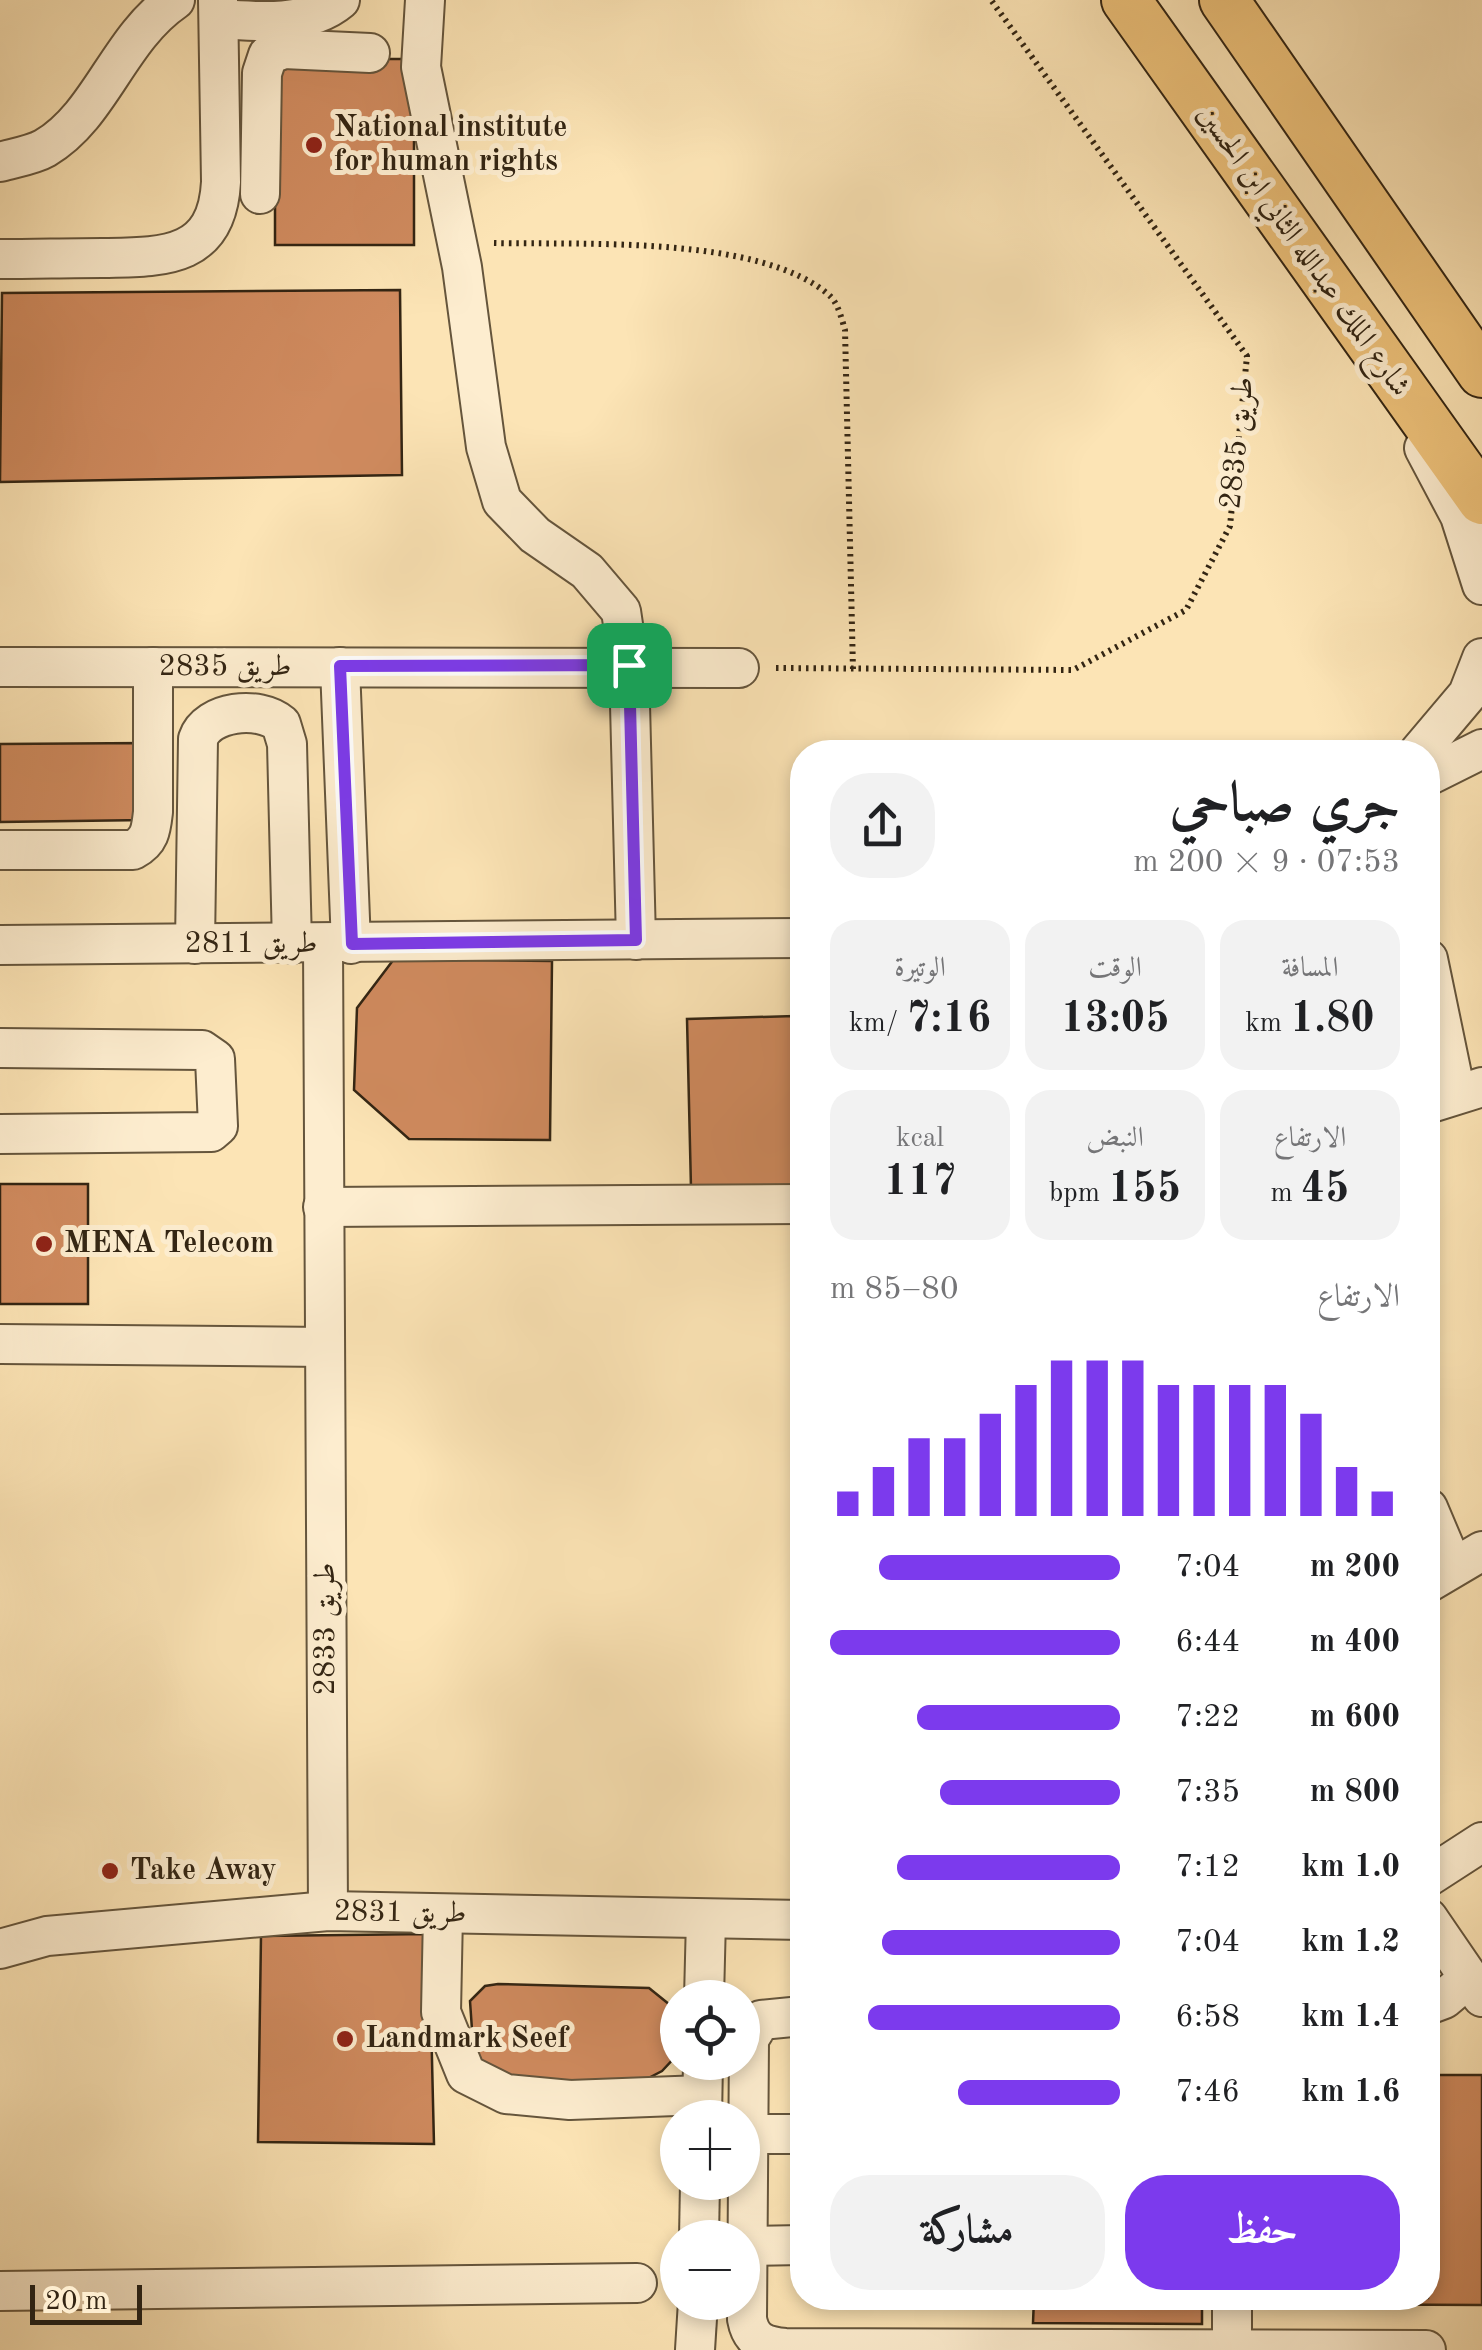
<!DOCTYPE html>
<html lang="ar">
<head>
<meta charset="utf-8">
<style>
	body { margin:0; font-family:"Old Standard TT",Amiri,serif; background:#f2f2f2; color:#202124; direction:rtl; height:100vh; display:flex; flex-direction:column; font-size:38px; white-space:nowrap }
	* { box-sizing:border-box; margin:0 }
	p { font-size:32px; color:#757577 }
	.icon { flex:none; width:55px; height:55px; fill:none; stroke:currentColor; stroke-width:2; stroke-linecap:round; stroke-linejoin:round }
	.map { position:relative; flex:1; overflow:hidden; direction:ltr }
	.drawer { position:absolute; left:790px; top:740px; width:650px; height:1570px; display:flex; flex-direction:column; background:#fff; border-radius:40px; box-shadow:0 5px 15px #0003; direction:rtl }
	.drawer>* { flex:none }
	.controls { position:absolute; left:660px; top:1980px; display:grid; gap:20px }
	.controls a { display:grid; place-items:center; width:100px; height:100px; border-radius:50%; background:#fff; box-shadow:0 5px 15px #0003; font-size:50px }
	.scale { position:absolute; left:30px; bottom:25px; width:112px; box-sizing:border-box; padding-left:10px; border:5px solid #332513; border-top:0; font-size:28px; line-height:35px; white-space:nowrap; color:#332513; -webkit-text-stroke:8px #fdedcf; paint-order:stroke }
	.pin { position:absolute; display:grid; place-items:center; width:85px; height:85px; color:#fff; margin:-42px; border-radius:20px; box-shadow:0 5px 15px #0006 }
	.round { display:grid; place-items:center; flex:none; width:105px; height:105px; border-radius:40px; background:#f2f2f2 }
	.summary { display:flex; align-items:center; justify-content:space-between; height:170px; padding:0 40px }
	h1 { font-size:55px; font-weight:700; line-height:75px }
	.stats { display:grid; grid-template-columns:repeat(3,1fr); gap:15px; height:170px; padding:10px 40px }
	.stats div { display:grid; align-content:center; border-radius:25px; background:#f2f2f2; text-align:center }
	.stats b { font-size:42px; font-weight:700 }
	.stats small { font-size:28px; font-weight:400 }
	.stats p { font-size:28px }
	.chart { height:280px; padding:20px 40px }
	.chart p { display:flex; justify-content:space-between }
	.chart svg { width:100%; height:180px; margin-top:10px; stroke:#7c3aed; stroke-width:6 }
	.button { display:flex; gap:20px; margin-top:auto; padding:20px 40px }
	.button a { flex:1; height:115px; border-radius:40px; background:#7c3aed; color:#fff; font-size:40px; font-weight:700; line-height:115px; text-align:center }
	.button a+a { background:#f2f2f2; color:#202124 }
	ul { padding:0 40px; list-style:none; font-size:32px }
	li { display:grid; grid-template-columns:160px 120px 1fr; align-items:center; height:75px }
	li i { height:25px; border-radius:12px; background:#7c3aed }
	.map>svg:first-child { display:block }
</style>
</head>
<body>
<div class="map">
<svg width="1482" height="2350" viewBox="0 0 1482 2350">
	<rect width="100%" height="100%" fill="#fce4b5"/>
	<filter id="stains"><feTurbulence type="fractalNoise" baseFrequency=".002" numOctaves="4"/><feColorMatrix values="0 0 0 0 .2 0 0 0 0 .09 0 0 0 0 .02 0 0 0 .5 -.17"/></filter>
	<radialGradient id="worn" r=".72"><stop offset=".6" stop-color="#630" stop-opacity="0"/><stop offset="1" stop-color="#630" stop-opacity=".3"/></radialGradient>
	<!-- building -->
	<g fill="#cf8a5e" stroke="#332513" stroke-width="2.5">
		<rect x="275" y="59" width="139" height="186"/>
		<polygon points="400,290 402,475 0,482 2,293"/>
		<polygon points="145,743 145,820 0,822 0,744"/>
		<polygon points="394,959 552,961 550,1140 409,1139 354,1090 357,1008"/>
		<polygon points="794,1016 798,1186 691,1188 687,1019"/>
		<polygon points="794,1016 802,1016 802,1186 798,1186"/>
		<rect x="0" y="1184" width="88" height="120"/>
		<polygon points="429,1934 434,2144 258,2142 261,1936"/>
		<polygon points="498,1984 649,1988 670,2005 676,2056 662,2071 637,2084 513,2082 488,2074 473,2044 470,2001 485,1986"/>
		<polygon points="1428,2075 1482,2075 1482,2305 1262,2304 1262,2298 1428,2298"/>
		<polygon points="1034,2298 1202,2298 1202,2324 1033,2323"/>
	</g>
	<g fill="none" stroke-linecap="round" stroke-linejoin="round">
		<defs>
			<g id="minor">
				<polyline points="425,0 421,67 462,267 486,447 502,501 535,535 587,571 621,611 629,665 636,940"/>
				<path d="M221 19C259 22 309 26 340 0"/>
				<path d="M0 162C14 158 33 155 45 148 101 115 118 39 175 0"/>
				<polyline points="260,194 262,73 268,55 284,49 370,53"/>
				<path d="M0 259C34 259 68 258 102 258 163 257 217 259 221 182L218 0"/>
				<polyline points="1424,448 1460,516 1482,585"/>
				<polyline points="0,667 739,668"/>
				<polyline points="340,667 351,944"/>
				<polyline points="1419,752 1468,694 1482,658"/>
				<polyline points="1428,776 1482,749"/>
				<path d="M0 850H133C150 841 151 830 153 812V667"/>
				<path d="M195 944 198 739C207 711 259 705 281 724L287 744 292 944"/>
				<polyline points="323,944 328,1911"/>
				<polyline points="0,945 802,938"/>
				<polyline points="1428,959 1456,1094"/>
				<polyline points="0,1048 202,1050 215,1059 218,1126 211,1132 0,1134"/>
				<polyline points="1428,1104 1482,1087"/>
				<polyline points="323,1207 802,1204"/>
				<polyline points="0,1344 325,1347"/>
				<polyline points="1428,1508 1453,1567"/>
				<polyline points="1428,1583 1482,1551"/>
				<polyline points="1428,1877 1482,1842"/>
				<polyline points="443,1914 441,2012 466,2074 506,2094 570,2100 702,2095"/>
				<polyline points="1428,1918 1482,1997"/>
				<polyline points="0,1949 47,1936 328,1911 802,1920"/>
				<polyline points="704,1998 706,1919"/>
				<polyline points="1428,2005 1444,1999 1469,1978"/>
				<path d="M802 2016 761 2020 749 2039 747 2319C751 2341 764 2346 785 2348L1426 2350"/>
				<polyline points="702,2118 703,2062"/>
				<polyline points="748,2134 802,2134"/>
				<polyline points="699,2238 700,2182"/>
				<polyline points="747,2246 802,2245"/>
				<polyline points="0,2291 637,2283"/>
				<polyline points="1232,2298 1232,2350"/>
				<polyline points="695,2350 698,2302"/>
			</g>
			<g id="major">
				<polyline points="1126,0 1482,500"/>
				<polyline points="1224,0 1482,373"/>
			</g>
		</defs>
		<!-- minor casing -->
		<use href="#minor" stroke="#65553c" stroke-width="42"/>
		<!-- major casing -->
		<use href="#major" stroke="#332513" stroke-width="52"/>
		<!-- path -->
		<g stroke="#332513" stroke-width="6" stroke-dasharray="2.5 5" stroke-linecap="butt">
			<path d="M494 243C583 245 762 235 830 296 838 303 842 320 845 330L853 670"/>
			<polyline points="776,668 1073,670 1186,610 1230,526 1247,356 991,0"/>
		</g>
		<!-- minor -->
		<use href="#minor" stroke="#fdedcf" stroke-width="38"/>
		<!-- major -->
		<use href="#major" stroke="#eec27a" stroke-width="48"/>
	</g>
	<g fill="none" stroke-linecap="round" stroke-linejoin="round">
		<defs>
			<polygon id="route" points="629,665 636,940 352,944 340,666"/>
		</defs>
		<!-- route casing -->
		<use href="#route" stroke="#fff" stroke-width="20"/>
		<!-- route -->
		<use href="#route" stroke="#7c3aed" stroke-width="12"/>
	</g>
	<!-- markers -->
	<g fill="#8f2418" stroke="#fdedcf" stroke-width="4">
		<circle cx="314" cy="145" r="10"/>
		<circle cx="44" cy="1244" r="10"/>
		<circle cx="110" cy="1871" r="10"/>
		<circle cx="345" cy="2039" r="10"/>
	</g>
	<g text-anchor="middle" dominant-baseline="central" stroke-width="10" stroke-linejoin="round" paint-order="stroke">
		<!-- poi labels -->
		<g font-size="30" font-weight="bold" fill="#332513" stroke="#fdedcf" text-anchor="start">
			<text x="334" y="128">National institute<tspan x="334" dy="34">for human rights</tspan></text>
			<text x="64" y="1244">MENA Telecom</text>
			<text x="130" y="1871">Take Away</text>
			<text x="365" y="2039">Landmark Seef</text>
		</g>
		<!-- street labels -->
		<g font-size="30" fill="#332513" stroke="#fdedcf">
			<text transform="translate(1303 251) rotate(55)">شارع الملك عبدالله الثاني ابن الحسين</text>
			<text transform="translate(1238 443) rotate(-84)">طريق 2835</text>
			<text x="225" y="667">طريق 2835</text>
			<text x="251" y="944">طريق 2811</text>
			<text transform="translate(326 1629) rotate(-90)">طريق 2833</text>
			<text transform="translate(400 1913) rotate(1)">طريق 2831</text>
		</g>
	</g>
	<rect width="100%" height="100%" filter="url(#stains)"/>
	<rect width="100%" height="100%" fill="url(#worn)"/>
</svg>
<div class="controls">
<a><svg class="icon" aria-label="locate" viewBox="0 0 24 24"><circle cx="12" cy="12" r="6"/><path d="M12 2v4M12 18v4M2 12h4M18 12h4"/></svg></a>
<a>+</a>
<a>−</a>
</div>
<div class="scale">20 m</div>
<div class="pin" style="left:629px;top:665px;background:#1e9e55"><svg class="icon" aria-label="arrive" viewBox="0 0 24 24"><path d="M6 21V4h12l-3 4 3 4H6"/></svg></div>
<section class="drawer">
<div class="summary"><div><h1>جري صباحي</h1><p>07:53 · 9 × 200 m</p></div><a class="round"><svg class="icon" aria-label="share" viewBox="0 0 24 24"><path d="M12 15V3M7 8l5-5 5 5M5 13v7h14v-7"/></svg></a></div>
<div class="stats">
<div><p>المسافة</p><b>1.80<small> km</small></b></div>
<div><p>الوقت</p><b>13:05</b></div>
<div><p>الوتيرة</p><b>7:16<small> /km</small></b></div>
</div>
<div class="stats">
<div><p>الارتفاع</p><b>45<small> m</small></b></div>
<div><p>النبض</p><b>155<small> bpm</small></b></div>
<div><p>kcal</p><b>117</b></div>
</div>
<div class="chart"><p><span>الارتفاع</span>80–85 m</p>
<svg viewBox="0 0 160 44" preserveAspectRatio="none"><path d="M5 44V38M15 44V32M25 44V25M35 44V25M45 44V19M55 44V12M65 44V6M75 44V6M85 44V6M95 44V12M105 44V12M115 44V12M125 44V12M135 44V19M145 44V32M155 44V38"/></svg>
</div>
<ul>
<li><b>200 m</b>7:04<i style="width:83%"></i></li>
<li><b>400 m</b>6:44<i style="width:100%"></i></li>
<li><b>600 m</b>7:22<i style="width:70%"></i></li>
<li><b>800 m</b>7:35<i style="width:62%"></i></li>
<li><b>1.0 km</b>7:12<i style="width:77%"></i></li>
<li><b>1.2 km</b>7:04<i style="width:82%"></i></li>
<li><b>1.4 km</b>6:58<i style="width:87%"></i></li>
<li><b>1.6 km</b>7:46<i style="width:56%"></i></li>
</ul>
<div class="button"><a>حفظ</a><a>مشاركة</a></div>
</section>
</div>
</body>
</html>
